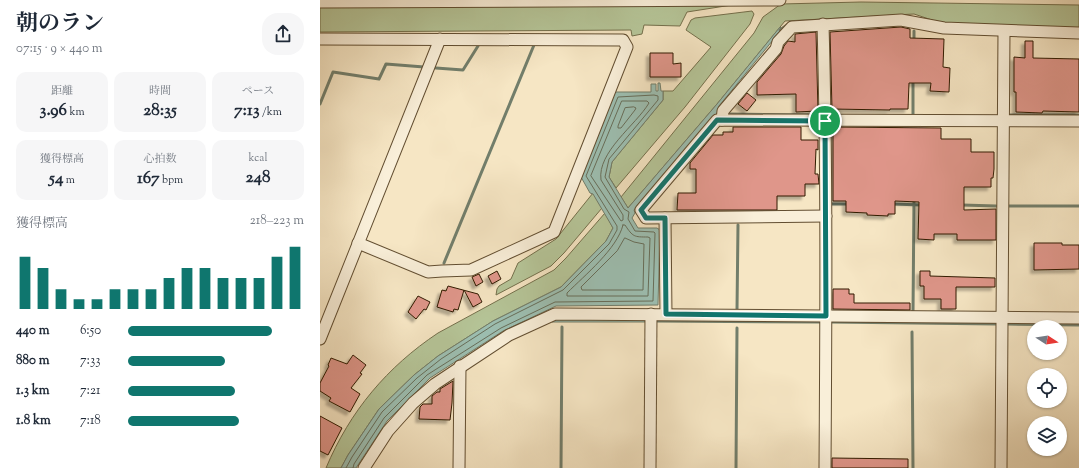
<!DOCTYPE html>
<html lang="ja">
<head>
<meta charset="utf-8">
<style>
	body { margin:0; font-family:"Sorts Mill Goudy","Noto Serif JP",serif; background:#f6f6f7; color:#1f2937; height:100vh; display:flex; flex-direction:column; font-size:15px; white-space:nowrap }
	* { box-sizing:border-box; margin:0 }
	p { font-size:13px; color:#747a83 }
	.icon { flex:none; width:22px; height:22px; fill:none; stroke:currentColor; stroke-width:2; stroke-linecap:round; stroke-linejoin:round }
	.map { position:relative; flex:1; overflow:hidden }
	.drawer { display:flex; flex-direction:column; background:#fff; width:320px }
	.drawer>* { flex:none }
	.needle { width:26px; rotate:102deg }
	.fabs { position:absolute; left:707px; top:320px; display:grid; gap:8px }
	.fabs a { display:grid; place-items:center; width:40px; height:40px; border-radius:50%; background:#fff; box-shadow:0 1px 3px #0004; font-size:20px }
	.pin { position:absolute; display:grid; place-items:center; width:34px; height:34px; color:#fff; margin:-17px; border:2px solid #fff; border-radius:50%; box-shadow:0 1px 4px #0007 }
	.round { display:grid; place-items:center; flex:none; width:42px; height:42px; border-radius:16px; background:#f6f6f7 }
	.headline { display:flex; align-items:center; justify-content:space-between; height:68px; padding:0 16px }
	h1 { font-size:22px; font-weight:700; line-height:30px }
	.stats { display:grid; grid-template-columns:repeat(3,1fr); gap:6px; height:68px; padding:4px 16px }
	.stats div { display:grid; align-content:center; border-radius:10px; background:#f6f6f7; text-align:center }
	.stats b { font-size:17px; font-weight:700 }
	.stats small { font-size:11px; font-weight:400 }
	.stats p { font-size:11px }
	.chart { height:112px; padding:8px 16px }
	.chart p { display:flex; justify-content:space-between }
	.chart svg { width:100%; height:72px; margin-top:4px; stroke:#0f766e; stroke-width:6 }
	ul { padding:0 16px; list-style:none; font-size:13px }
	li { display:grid; grid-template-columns:64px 48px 1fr; align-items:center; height:30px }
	li i { height:10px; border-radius:5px; background:#0f766e }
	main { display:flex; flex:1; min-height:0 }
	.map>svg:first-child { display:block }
</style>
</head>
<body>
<main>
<section class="drawer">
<div class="headline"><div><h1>朝のラン</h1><p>07:15 · 9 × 440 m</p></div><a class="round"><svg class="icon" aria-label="share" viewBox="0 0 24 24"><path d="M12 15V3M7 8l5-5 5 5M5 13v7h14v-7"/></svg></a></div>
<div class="stats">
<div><p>距離</p><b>3.96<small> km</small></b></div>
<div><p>時間</p><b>28:35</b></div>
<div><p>ペース</p><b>7:13<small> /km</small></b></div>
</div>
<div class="stats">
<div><p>獲得標高</p><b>54<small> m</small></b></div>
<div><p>心拍数</p><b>167<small> bpm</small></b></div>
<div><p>kcal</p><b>248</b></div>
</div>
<div class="chart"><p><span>獲得標高</span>218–223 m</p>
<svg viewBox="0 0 160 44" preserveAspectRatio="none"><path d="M5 44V12M15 44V19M25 44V32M35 44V38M45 44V38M55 44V32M65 44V32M75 44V32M85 44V25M95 44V19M105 44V19M115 44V25M125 44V25M135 44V25M145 44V12M155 44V6"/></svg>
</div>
<ul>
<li><b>440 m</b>6:50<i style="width:82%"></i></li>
<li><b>880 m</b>7:33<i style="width:55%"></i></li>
<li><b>1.3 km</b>7:21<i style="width:61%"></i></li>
<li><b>1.8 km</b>7:18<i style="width:63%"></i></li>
</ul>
</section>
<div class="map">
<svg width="759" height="468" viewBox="0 0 759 468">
	<defs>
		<filter id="shadow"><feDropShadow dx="-3.5" dy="3.5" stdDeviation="1" flood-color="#0004"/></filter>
	</defs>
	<rect width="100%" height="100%" fill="#f6e6c4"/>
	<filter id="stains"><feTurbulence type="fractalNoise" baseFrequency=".005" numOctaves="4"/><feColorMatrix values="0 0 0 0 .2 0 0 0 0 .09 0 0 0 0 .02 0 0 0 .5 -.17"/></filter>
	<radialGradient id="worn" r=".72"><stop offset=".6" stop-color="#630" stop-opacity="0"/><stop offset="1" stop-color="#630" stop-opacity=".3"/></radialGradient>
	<!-- green -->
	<g fill="#b6c699" stroke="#74704c">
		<polygon points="541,2 759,5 759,29 627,25 594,14 465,21 397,104 308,208 301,197 434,33 443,17 461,4"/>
		<polygon points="418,4 367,12 360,26 324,25 322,34 312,36 311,30 0,32 0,5"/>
		<polygon points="432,11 434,14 430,24 365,107 296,188 289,177 292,162 343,100 343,91 353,91 391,47 366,30 371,20 375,18"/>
		<polygon points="273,193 282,208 244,253 231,266 176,295 177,289 179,286 191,279 198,263 236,239"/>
		<path d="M285 213 293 228 286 241 241 287 173 321 118 356 94 375 59 409 28 455 21 468H6C30 411 67 367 118 333L234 270 246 258Z"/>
	</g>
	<!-- water -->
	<g fill="#9dc0b3" stroke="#727e6b">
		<polygon points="460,27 462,29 399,106 397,114 314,210 315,213 312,218 318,228 337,228 340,230 338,305 236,306 183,331 110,378 67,421 36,468 21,468 28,455 59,409 94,375 118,356 173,321 241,287 286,241 293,228 273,194 270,193 261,177 295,92 331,92 331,84 336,84 336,91 338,91 338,83 340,83 341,91 343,91 343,100 292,162 289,177 308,208 397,104"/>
		<polygon points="238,318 325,319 325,322 232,322 231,320"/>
	</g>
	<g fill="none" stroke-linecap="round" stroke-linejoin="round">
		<!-- shore -->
		<g stroke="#676e5a" stroke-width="1">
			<path d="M302 101H327L329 103C316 125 277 152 281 180L303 215V220L301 221 271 176Z"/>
			<polygon points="314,107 316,108 315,110 301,128 298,128 298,126 305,108"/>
			<path d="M303 225H305C313 237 314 237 328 237L330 238 328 296H247V293C265 275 297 249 303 225Z"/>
			<polygon points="305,238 314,242 324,244 323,290 262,290 261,287 297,251"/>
			<polyline points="26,468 32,457 62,412 97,378 121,359 175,324 243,290 289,244 297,230 297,226 266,176 298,97 334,95 338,96 338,100 289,159 285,177 304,209 309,212 308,219 315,231 334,232 335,233 333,301 235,302 181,328 107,375 64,418 34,464 33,468"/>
		</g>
		<!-- stream -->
		<g stroke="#727e6b" stroke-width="3">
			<polyline points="460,30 470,23"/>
			<polyline points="594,41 594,31"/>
			<polyline points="116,68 143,70 158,46"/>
			<polyline points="0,104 13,72 59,79 66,64 104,67"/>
			<polyline points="408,114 488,115"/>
			<polyline points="687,115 759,115"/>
			<polyline points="593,116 593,81"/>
			<polyline points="512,204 530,204"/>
			<polyline points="572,204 602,205"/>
			<polyline points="642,205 676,206"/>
			<polyline points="687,206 759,206"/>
			<polyline points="124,263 214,45"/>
			<polyline points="417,310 418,225"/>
			<polyline points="593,313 594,198"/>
			<polyline points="336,321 501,322"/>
			<polyline points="511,322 677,324"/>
			<polyline points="686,324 759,325"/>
			<polyline points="592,332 593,468"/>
			<polyline points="241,468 242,327"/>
			<polyline points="416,468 417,328"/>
		</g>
	</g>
	<!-- building -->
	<g fill="#df968a" stroke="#311b00" filter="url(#shadow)">
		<polygon points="581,27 590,29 590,38 624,39 623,67 630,68 629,92 610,91 611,83 589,83 588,109 570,109 570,110 512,109 510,32"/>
		<polygon points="496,32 498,111 476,112 476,94 437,95 437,82 461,54 464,46 468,41 475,42 475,34"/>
		<polygon points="705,41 713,41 713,58 759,59 759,112 723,111 722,113 696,112 696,92 694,92 694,57 705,58"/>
		<polygon points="330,53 353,53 353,64 361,63 361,77 330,77"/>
		<polygon points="427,93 436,100 427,111 418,104"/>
		<polygon points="413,127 481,127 481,140 498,140 498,150 496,149 495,174 498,174 499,184 485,184 485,196 457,196 457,210 357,210 358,193 376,193 376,169 370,169 370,163 393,135 403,135 403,132 413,132"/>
		<polygon points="513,127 621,128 621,139 651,139 651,152 674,152 674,169 673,178 671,178 671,187 644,187 644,210 676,209 676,240 637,240 637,234 614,234 614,240 598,239 599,202 575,201 575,214 568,214 568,216 547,215 547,213 526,212 526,201 513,201"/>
		<polygon points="714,243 742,243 742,245 759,245 759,269 714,270"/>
		<polygon points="177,271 181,279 172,284 168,276"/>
		<polygon points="600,271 610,271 610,276 675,278 675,287 636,287 636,309 621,309 621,299 604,299 604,286 600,286"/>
		<polygon points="159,274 163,282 156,286 152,277"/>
		<polygon points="128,286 158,294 162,302 153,307 144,290 138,310 134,309 133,312 117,307 122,290 126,291"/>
		<polygon points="513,289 529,289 529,294 534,294 534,303 590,303 590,310 513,309"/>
		<polygon points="98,296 110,302 106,310 104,309 96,319 88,312"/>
		<polygon points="33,355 46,365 40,373 42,374 31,388 40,394 30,412 9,401 11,398 0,391 0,383 9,366 8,365 11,358 27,364"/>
		<polygon points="133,381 132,403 130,420 99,419 100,407 103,404 112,404 112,396 117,392 120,392 120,389"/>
		<polygon points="0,416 22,428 8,455 0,451"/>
		<polygon points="512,458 588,459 588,468 512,468"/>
	</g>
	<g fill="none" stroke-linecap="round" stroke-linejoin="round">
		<defs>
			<g id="minor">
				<polyline points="0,2 460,0"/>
				<path d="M503 24C507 172 506 320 505 468"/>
				<polyline points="0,39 303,40 307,47 234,232 151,270 122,271 108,272 38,243"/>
				<polyline points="402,120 403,111 456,49 458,42 472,27 581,20 624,28 759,33"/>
				<polyline points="506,216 326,218 321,210 397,120 759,121"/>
				<polyline points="345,218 346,314"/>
				<polyline points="0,339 120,39"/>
				<polyline points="44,468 68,431 93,403 115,384 189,335 235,314 759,318"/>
				<polyline points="139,468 140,366"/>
				<polyline points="330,468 331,314"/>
				<polyline points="681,468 684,31"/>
			</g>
		</defs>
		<!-- minor casing -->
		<use href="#minor" stroke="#624e31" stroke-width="13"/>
		<!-- minor -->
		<use href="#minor" stroke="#f9efd9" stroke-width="11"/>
	</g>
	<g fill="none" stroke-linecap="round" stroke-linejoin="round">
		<defs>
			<polygon id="route" points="397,120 505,121 506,316 346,314 345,218 326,218 321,210"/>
		</defs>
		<!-- route casing -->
		<use href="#route" stroke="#fff" stroke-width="8"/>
		<!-- route -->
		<use href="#route" stroke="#0f766e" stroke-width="5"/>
	</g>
	<rect width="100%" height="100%" filter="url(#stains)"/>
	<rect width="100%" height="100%" fill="url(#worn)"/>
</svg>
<div class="fabs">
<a><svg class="needle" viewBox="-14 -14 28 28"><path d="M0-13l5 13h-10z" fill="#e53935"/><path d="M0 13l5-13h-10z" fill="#747a83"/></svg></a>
<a><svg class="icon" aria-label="locate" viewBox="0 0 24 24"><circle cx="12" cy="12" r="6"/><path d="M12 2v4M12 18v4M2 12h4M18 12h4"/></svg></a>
<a><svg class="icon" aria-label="layers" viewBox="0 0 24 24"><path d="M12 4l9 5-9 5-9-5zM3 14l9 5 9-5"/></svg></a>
</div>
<div class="pin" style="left:505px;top:121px;background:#1e9e55"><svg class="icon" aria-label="arrive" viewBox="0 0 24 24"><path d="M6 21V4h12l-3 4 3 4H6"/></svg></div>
</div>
</main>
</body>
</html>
